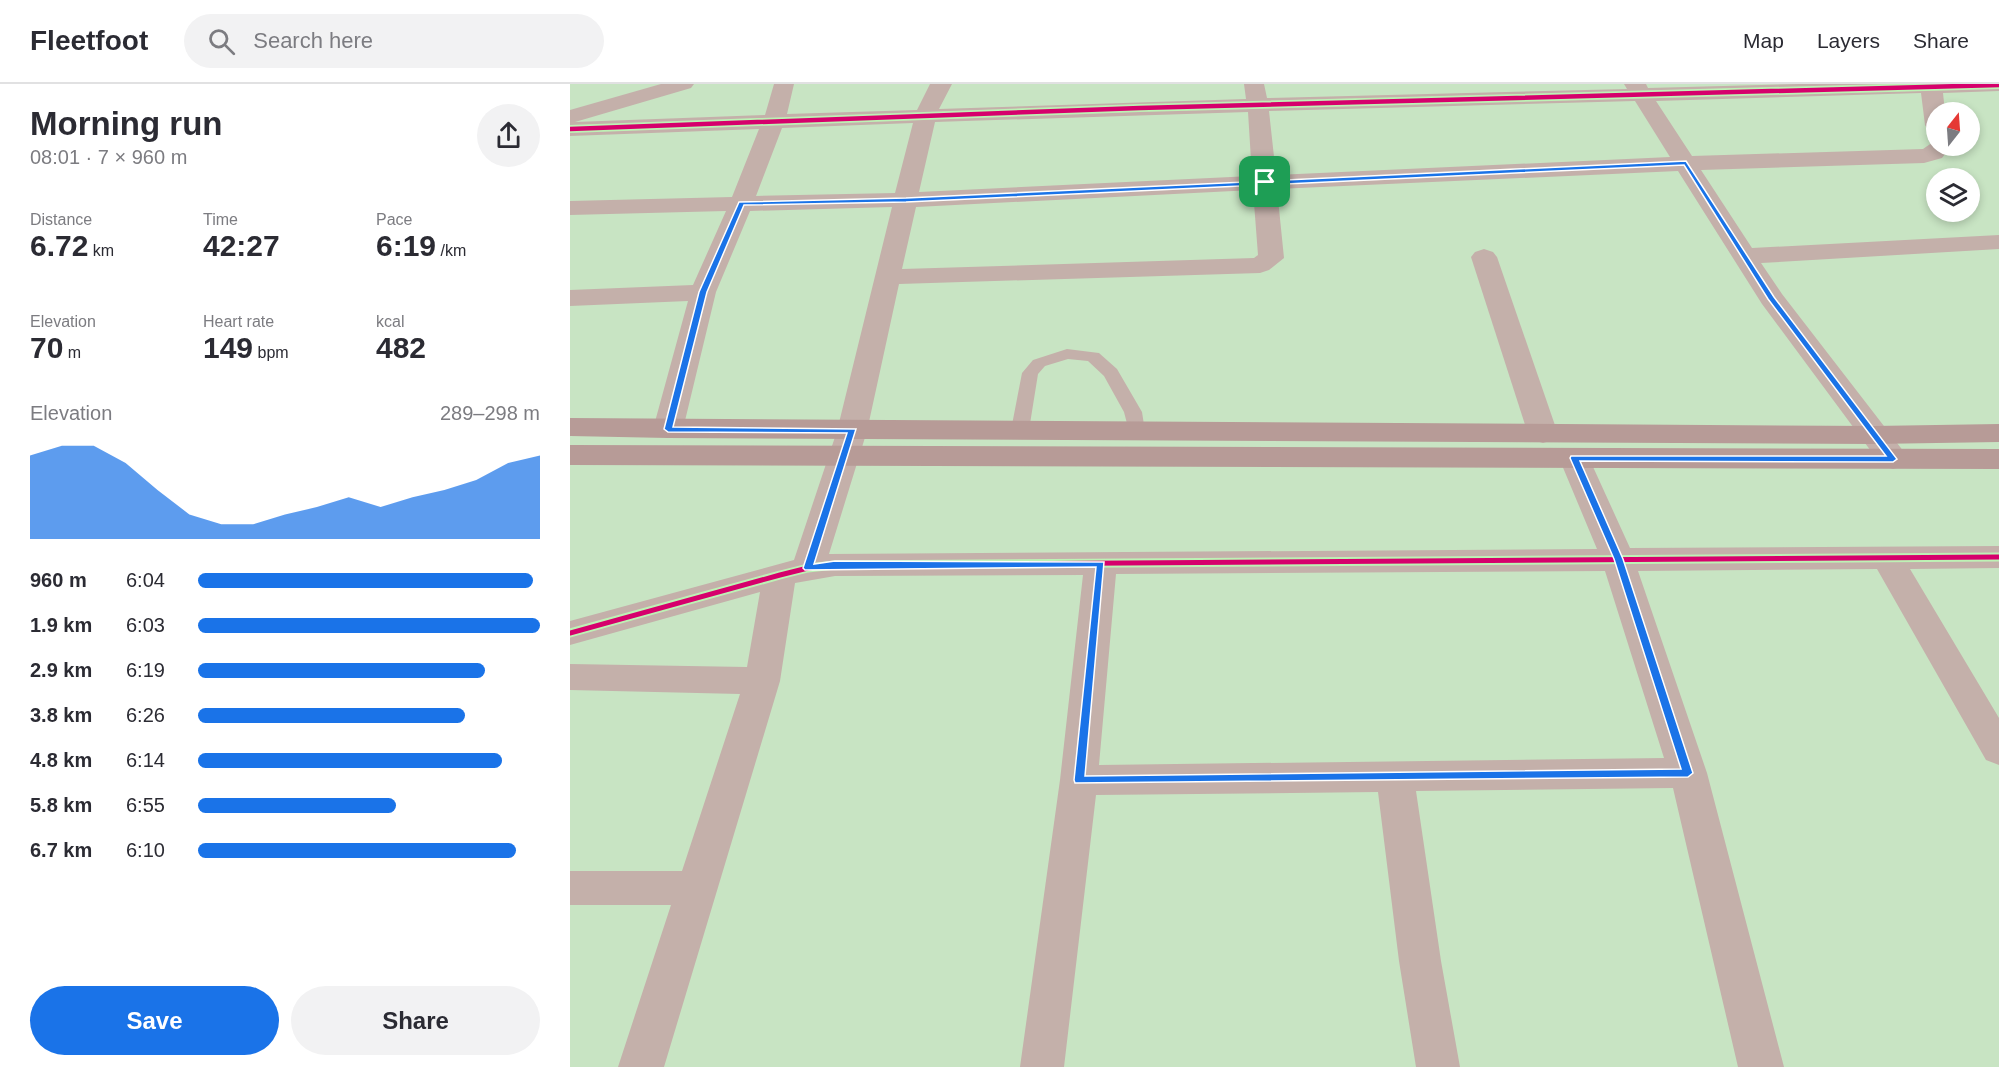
<!DOCTYPE html>
<html lang="en">
<head>
<meta charset="utf-8">
<style>
	body { margin:0; font-family:Arial,sans-serif; background:#f2f2f3; color:#2b2b33; height:100vh; display:flex; flex-direction:column; font-size:22px; white-space:nowrap }
	* { box-sizing:border-box; margin:0 }
	p { font-size:20px; color:#7c7c81 }
	.icon { flex:none; width:33px; height:33px; fill:none; stroke:currentColor; stroke-width:2; stroke-linecap:round; stroke-linejoin:round }
	.map { position:relative; flex:1; overflow:hidden }
	.side { display:flex; flex-direction:column; background:#fff; width:570px }
	.side>* { flex:none }
	.needle { width:39px; rotate:17deg }
	.controls { position:absolute; left:1356px; top:18px; display:grid; gap:12px }
	.controls a { display:grid; place-items:center; width:54px; height:54px; border-radius:50%; background:#fff; box-shadow:0 3px 9px #0003; font-size:30px }
	.pin { position:absolute; display:grid; place-items:center; width:51px; height:51px; color:#fff; margin:-26px; border-radius:12px; box-shadow:0 3px 9px #0006 }
	.round { display:grid; place-items:center; flex:none; width:63px; height:63px; border-radius:32px; background:#f2f2f3 }
	.head { display:flex; align-items:center; justify-content:space-between; height:102px; padding:0 30px }
	h1 { font-size:33px; font-weight:800; line-height:45px }
	.metrics { display:grid; grid-template-columns:repeat(3,1fr); gap:9px; height:102px; padding:6px 30px }
	.metrics div { display:grid; align-content:center }
	.metrics b { font-size:30px; font-weight:800 }
	.metrics small { font-size:16px; font-weight:400 }
	.metrics p { font-size:16px }
	.chart { height:168px; padding:12px 30px }
	.chart p { display:flex; justify-content:space-between }
	.chart svg { width:100%; height:108px; margin-top:6px; fill:#1a73e8; opacity:.7 }
	.cta { display:flex; gap:12px; margin-top:auto; padding:12px 30px }
	.cta a { flex:1; height:69px; border-radius:36px; background:#1a73e8; color:#fff; font-size:24px; font-weight:800; line-height:69px; text-align:center }
	.cta a+a { background:#f2f2f3; color:#2b2b33 }
	ul { padding:0 30px; list-style:none; font-size:20px }
	li { display:grid; grid-template-columns:96px 72px 1fr; align-items:center; height:45px }
	li i { height:15px; border-radius:8px; background:#1a73e8 }
	header { display:flex; align-items:center; gap:36px; box-sizing:border-box; height:84px; padding:0 30px; background:#fff; border-bottom:2px solid #e1e1e2 }
	header strong { font-size:28px }
	nav { display:flex; gap:33px; margin-inline-start:auto; font-size:21px }
	.search { width:420px; height:54px; background:#f2f2f3; display:flex; align-items:center; gap:15px; box-sizing:border-box; padding:0 21px; border-radius:33px; color:#7c7c81; font-size:22px }
	main { display:flex; flex:1; min-height:0 }
	.map>svg:first-child { display:block }
</style>
</head>
<body>
<header>
<strong>Fleetfoot</strong>
<div class="search"><svg class="icon" aria-label="search" viewBox="0 0 24 24"><circle cx="10" cy="10" r="6"/><path d="M15 15l6 6"/></svg>Search here</div>
<nav><a>Map</a><a>Layers</a><a>Share</a></nav>
</header>
<main>
<section class="side">
<div class="head"><div><h1>Morning run</h1><p>08:01 · 7 × 960 m</p></div><a class="round"><svg class="icon" aria-label="share" viewBox="0 0 24 24"><path d="M12 15V3M7 8l5-5 5 5M5 13v7h14v-7"/></svg></a></div>
<div class="metrics">
<div><p>Distance</p><b>6.72<small> km</small></b></div>
<div><p>Time</p><b>42:27</b></div>
<div><p>Pace</p><b>6:19<small> /km</small></b></div>
</div>
<div class="metrics">
<div><p>Elevation</p><b>70<small> m</small></b></div>
<div><p>Heart rate</p><b>149<small> bpm</small></b></div>
<div><p>kcal</p><b>482</b></div>
</div>
<div class="chart"><p><span>Elevation</span>289–298 m</p>
<svg viewBox="0 0 160 44" preserveAspectRatio="none"><path d="M0 44V10L10 6L20 6L30 13L40 24L50 34L60 38L70 38L80 34L90 31L100 27L110 31L120 27L130 24L140 20L150 13L160 10V44z"/></svg>
</div>
<ul>
<li><b>960 m</b>6:04<i style="width:98%"></i></li>
<li><b>1.9 km</b>6:03<i style="width:100%"></i></li>
<li><b>2.9 km</b>6:19<i style="width:84%"></i></li>
<li><b>3.8 km</b>6:26<i style="width:78%"></i></li>
<li><b>4.8 km</b>6:14<i style="width:89%"></i></li>
<li><b>5.8 km</b>6:55<i style="width:58%"></i></li>
<li><b>6.7 km</b>6:10<i style="width:93%"></i></li>
</ul>
<div class="cta"><a>Save</a><a>Share</a></div>
</section>
<div class="map">
<svg width="1429" height="983" viewBox="0 0 1429 983">
	<rect width="100%" height="100%" fill="#c8e4c3"/>
	<g fill="none" stroke-linecap="round" stroke-linejoin="round">
		<!-- lane -->
		<polygon fill="#c4b0aa" fill-rule="evenodd" points="497,265 529,269 547,285 572,328 575,347 572,351 560,351 554,328 534,292 518,277 498,275 475,282 468,290 459,346 456,350 444,350 441,346 452,289 463,276"/>
		<!-- street -->
		<g fill="#c4b0aa" fill-rule="evenodd">
			<path d="M91 0H124L121 4 5 38 195 31 204 0H224L217 30 347 26 360 0H382L369 25 676 15 674 0H694L697 14 1057 5 1054 0H1076L1078 4 1229 0H1429V7L1373 9 1375 28H1366V48L1358 46 1355 41 1351 9 1086 17 1122 72 1353 65 1366 56V62H1381L1372 74 1354 79 1131 86 1182 164 1429 151V165L1191 179 1212 210 1334 368 1338 375 1334 382 1323 385 1312 382 1192 220 1108 87 707 105 714 174 699 186 690 189 329 200 297 347 259 470 1027 465 989 374 993 367 1004 364 1015 367 1019 374 1060 464 1429 462V484L1340 485 1429 634V681L1416 676 1307 485 1068 487 1137 689 1214 983H1168L1103 704 846 707 871 877 890 983H846L829 877 808 708 526 711 494 983H450L490 696 513 491 265 492 225 499 210 597 94 983H48L101 821H0V787H112L170 610 0 606V580L177 583 190 508 0 561V537L224 476 267 347 322 123 180 127 146 208 113 345 108 351 98 354 88 351 83 345 118 217 0 222V206L123 201 156 127 0 131V117L162 113 189 45 0 52V38H3H0V26ZM1065 17 1100 73 706 91 699 27ZM678 28 682 92 349 108 365 38ZM343 39 325 109 186 112 212 44ZM683 106 688 171 684 174 332 185 346 123ZM1035 487 1094 674 529 681 546 490Z"/>
			<polygon points="914,165 923,168 927,173 988,350 983,356 973,359 963,356 958,350 901,173 905,168"/>
		</g>
		<!-- primary -->
		<g fill="#b79b97" fill-rule="evenodd">
			<polygon points="0,334 1304,342 1429,340 1429,358 1304,360 98,354 0,352"/>
			<polygon points="0,361 1429,365 1429,385 0,381"/>
		</g>
		<defs>
			<polyline id="cycleway-far1" points="0,45 570,24 1429,1"/>
			<polyline id="cycleway" points="0,549 210,491 238,484 265,481 1429,473"/>
		</defs>
		<!-- cycleway-far1 casing -->
		<use href="#cycleway-far1" stroke="#bdf2b5" stroke-width="8"/>
		<!-- cycleway casing -->
		<use href="#cycleway" stroke="#bdf2b5" stroke-width="9"/>
		<!-- cycleway-far1 -->
		<use href="#cycleway-far1" stroke="#d6006c" stroke-width="4.5"/>
		<!-- cycleway -->
		<use href="#cycleway" stroke="#d6006c" stroke-width="5"/>
	</g>
	<!-- route -->
	<path fill="#1a73e8" stroke="#fff" stroke-width="1.5" fill-rule="evenodd" d="M1116 77 1204 213 1327 375 1323 378 1010 377 1053 475 1123 689 1118 693 505 699 504 696 526 483 235 486 233 484 277 349 98 348 94 345 129 208 169 118 336 114ZM1114 81 1198 215 1316 372H1001L1000 374 1044 475 1111 685 515 692 534 478 265 477 244 480 286 345 103 343 137 208 174 121 336 118Z"/>
</svg>
<div class="controls">
<a><svg class="needle" viewBox="-14 -14 28 28"><path d="M0-13l5 13h-10z" fill="#e53935"/><path d="M0 13l5-13h-10z" fill="#7c7c81"/></svg></a>
<a><svg class="icon" aria-label="layers" viewBox="0 0 24 24"><path d="M12 4l9 5-9 5-9-5zM3 14l9 5 9-5"/></svg></a>
</div>
<div class="pin" style="left:695px;top:98px;background:#1e9e55"><svg class="icon" aria-label="arrive" viewBox="0 0 24 24"><path d="M6 21V4h12l-3 4 3 4H6"/></svg></div>
</div>
</main>
</body>
</html>
